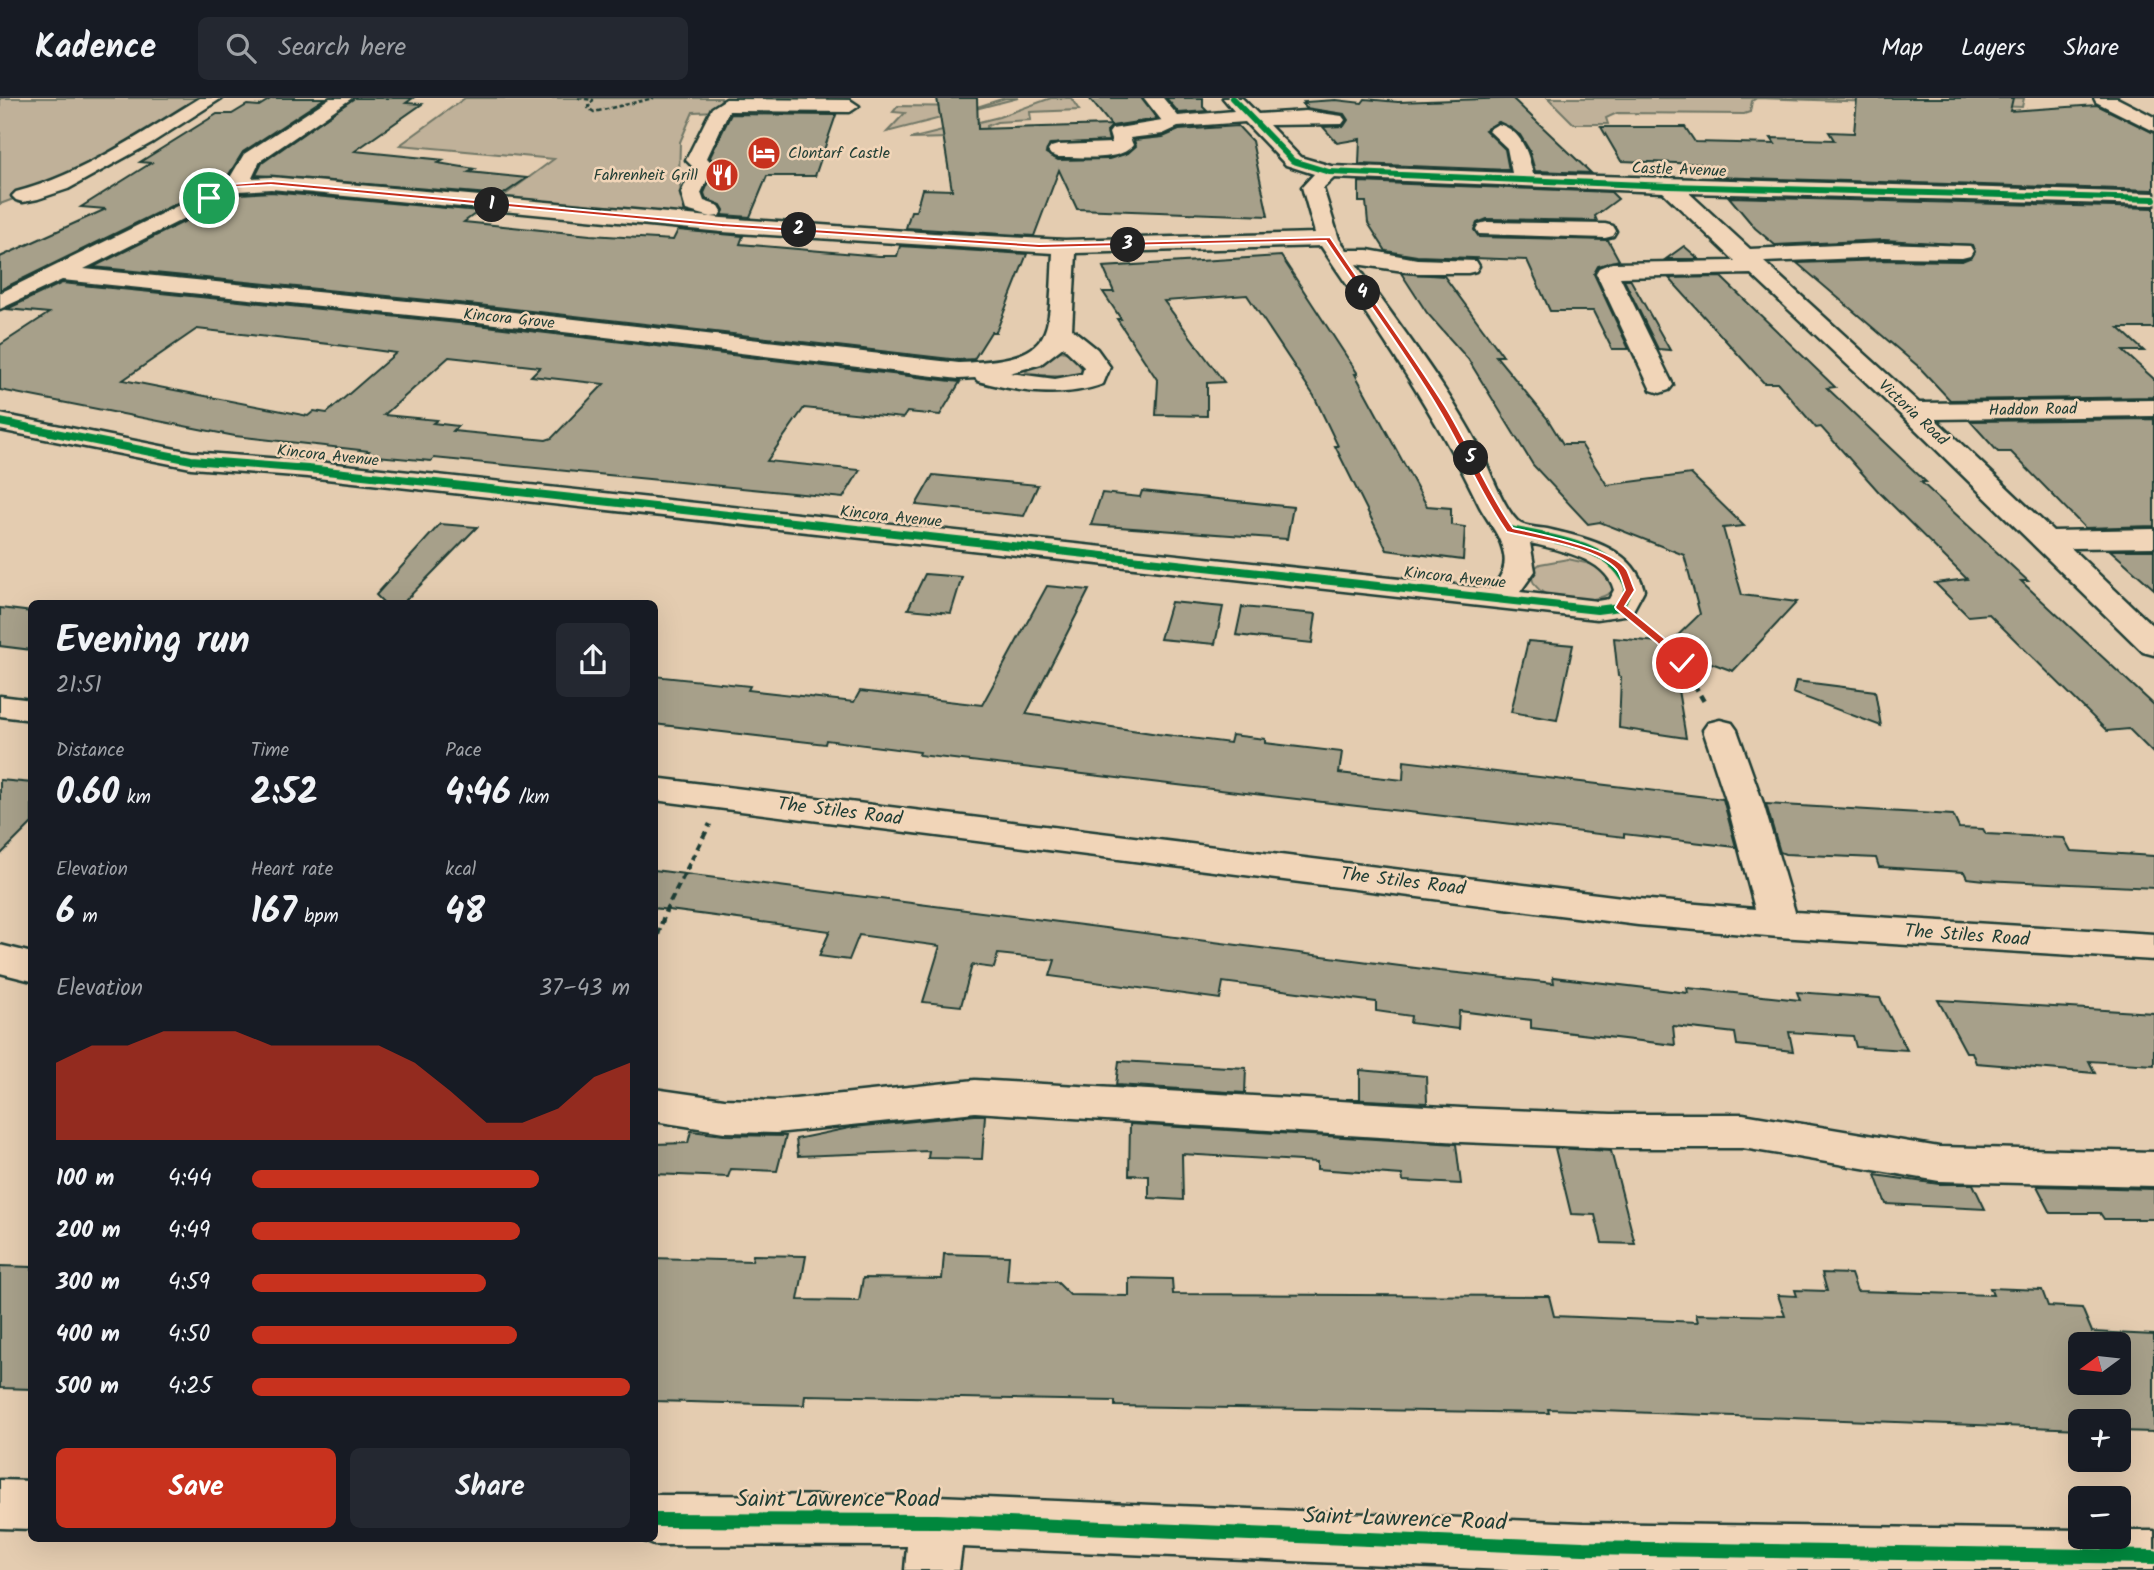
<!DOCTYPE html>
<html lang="en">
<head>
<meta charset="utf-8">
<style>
	body { margin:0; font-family:Kalam,sans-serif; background:#242831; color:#f1f3f6; height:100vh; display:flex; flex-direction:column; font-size:26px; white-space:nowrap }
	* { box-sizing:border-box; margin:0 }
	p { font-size:23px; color:#9ea1a6 }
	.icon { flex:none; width:38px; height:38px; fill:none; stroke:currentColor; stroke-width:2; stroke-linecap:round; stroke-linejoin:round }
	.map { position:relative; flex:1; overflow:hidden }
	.side { position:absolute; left:28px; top:502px; width:630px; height:942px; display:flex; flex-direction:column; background:#171b24; border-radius:10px; box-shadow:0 7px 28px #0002 }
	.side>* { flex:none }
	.needle { width:46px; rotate:255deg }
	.buttons { position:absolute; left:2068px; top:1234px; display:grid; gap:14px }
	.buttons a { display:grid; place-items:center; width:63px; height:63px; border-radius:10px; background:#171b24; box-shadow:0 7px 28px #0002; font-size:35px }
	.pin { position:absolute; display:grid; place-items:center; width:60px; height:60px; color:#fff; margin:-30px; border:4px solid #fff; border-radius:50%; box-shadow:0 2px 7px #0007 }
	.km { position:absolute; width:35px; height:35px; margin:-18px; border-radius:50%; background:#222; color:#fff; font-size:19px; line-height:35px; text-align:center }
	.round { display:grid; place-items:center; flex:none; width:74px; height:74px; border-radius:10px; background:#242831 }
	.head { display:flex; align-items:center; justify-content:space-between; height:119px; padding:0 28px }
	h1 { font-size:38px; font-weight:700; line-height:52px }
	.figures { display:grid; grid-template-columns:repeat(3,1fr); gap:10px; height:119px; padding:7px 28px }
	.figures div { display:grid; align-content:center }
	.figures b { font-size:35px; font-weight:700 }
	.figures small { font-size:19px; font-weight:400 }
	.figures p { font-size:19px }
	.chart { height:196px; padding:14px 28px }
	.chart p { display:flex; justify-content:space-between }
	.chart svg { width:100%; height:126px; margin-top:7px; fill:#c8321e; opacity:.7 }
	.cta { display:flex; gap:14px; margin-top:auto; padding:14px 28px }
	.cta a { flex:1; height:80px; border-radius:10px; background:#c8321e; color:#fff; font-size:28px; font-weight:700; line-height:80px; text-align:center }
	.cta a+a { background:#242831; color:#f1f3f6 }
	ul { padding:0 28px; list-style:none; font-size:23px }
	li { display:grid; grid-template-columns:112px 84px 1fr; align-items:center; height:52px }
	li i { height:18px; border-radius:9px; background:#c8321e }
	header { display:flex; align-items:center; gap:42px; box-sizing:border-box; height:98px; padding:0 35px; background:#171b24; border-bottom:2px solid #363941 }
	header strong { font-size:33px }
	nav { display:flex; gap:38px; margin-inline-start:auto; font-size:24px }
	.search { width:490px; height:63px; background:#242831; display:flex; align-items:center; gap:18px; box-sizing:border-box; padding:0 24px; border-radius:10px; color:#9ea1a6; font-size:26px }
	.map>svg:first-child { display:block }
</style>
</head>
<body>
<header>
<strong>Kadence</strong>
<div class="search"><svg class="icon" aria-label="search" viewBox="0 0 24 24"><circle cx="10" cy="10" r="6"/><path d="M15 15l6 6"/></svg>Search here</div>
<nav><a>Map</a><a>Layers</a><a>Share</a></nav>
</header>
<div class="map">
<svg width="2154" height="1472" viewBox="0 0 2154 1472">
	<rect width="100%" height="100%" fill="#e4ccb0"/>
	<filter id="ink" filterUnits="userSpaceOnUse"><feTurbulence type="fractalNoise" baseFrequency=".0143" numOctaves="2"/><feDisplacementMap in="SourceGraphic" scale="14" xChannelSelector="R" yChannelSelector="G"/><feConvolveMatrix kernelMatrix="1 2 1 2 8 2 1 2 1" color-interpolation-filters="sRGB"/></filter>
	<g filter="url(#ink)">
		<!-- green -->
		<g fill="#c0b199" stroke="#707766" stroke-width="2">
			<polygon points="0,0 206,0 62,83 0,106"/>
			<polygon points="465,0 721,0 719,13 693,14 680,44 679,80 684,116 501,100 554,61 400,47"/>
			<polygon points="1005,0 1018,0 887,34 905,15 893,14 898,8 977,9"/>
			<polygon points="1051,0 1071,0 1079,12 1030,14 1031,22 997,24 987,28 988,38 985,39 910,41 999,19"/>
			<polygon points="1548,0 2024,0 2022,9 1757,0 1752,3 1750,14 1744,16 1617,15 1606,20 1608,26 1574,26"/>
			<path d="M1058 253C1074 254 1077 261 1083 274 1064 282 1045 277 1026 274L1028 269 1045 263Z"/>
			<path d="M1568 461 1599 468 1610 476 1614 492C1594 510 1526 506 1532 472L1540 466Z"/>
		</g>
		<!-- building -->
		<g fill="#a7a08a" stroke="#1f3d34" stroke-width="2" fill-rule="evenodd">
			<polygon points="272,0 325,0 243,54 226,81 0,192 0,159 106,111 81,109 151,65 140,64 217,16 232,16 247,7 259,8"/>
			<polygon points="354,0 413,0 406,5 422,6 355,53 444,62 438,65 475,71 469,74 527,80 502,97 256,77 262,65"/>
			<polygon points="937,0 977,0 978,31 1111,27 1089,0 1141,0 1157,21 1112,28 1107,33 1109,43 1050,46 1046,55 1058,62 1109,61 1128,55 1136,48 1134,42 1163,39 1179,32 1238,28 1252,43 1268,118 1077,111 1059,72 1034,138 906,130 911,113 916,113 922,91 952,92"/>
			<polygon points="1166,0 1203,0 1203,9 1207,13 1179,15"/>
			<polygon points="1512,0 1591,75 1535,73 1529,52 1520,37 1499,24 1485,32 1505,51 1509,72 1359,66 1360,41 1337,45 1323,29 1344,28 1348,22 1344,16 1306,10 1303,6 1306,6 1304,4 1336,2 1362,5 1365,1 1398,4"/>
			<polygon points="1857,0 2013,0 2010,13 2097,7 2154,35 2154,92 1714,79 1703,66 1621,63 1601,29 1685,29 1695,44 1775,46 1771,40 1834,42 1829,34 1854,35"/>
			<polygon points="731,16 836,17 815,78 767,78 750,119 722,117 724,112 721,107 706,101 704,95 716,68 710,59"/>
			<polygon points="1359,84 1611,94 1618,101 1595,118 1597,123 1487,121 1477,125 1474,132 1479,139 1608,142 1619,162 1598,168 1594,176 1629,251 1612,251 1593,213 1550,213 1527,162 1417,158 1386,153 1368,125 1366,104 1359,104"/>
			<polygon points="271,94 479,113 464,124 590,137 673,142 678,132 743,138 740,146 879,158 897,158 900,148 1027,156 996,234 991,234 974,261 959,262 478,207 93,169 240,96"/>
			<polygon points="1729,99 2154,110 2154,230 2119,230 2144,253 2123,253 2154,281 2154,299 1950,302 1919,269 1797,165 1884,162 1962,163 1972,159 1975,154 1972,147 1884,142 1775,147 1755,130"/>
			<polygon points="1684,148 1699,161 1666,161"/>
			<polygon points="1281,158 1358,276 1355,276 1427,408 1451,410 1451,427 1465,429 1463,462 1387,452 1335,348 1338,348 1314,298 1247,197 1164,203 1224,284 1207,285 1207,318 1156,317 1158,283 1117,221 1121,221 1103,194 1114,194 1103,169"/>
			<polygon points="1401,175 1444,178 1503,258 1496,258 1547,320 1563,346 1581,346 1607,387 1691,376 1744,428 1723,430 1742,497 1797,504 1733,573 1671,550 1686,640 1619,630 1621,579 1618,578 1614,540 1670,545 1700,516 1684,457 1600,424 1588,426 1533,367 1468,261 1427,215"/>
			<polygon points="1721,179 1835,289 1827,290 1926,384 1921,384 2028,483 2021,483 2154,607 2154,656 2129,631 2107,633 1989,516 1968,518 1935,485 1967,481 1879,394 1821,329 1816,330 1778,285 1764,285 1669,180"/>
			<polygon points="1630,181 1670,252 1658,251 1624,182"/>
			<path d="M62 185 478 227 960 284 940 317 907 314 903 320 804 310 767 363 860 372 843 400 434 360 431 363 365 357 369 353 235 338 0 292V247L49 215 7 211ZM197 231 329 246 396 255 327 315 314 313 308 318 123 282ZM449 259 540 269 531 278 604 286 552 340 546 342 453 333 458 328 433 325 437 322 384 317Z"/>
			<polygon points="2154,321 2154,428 2085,430 2011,354 1998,354 1970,323"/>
			<polygon points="933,377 973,381 1038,387 1024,418 916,407"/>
			<polygon points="1142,393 1293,409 1287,441 1091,427 1102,395 1140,399"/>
			<polygon points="440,426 477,429 402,506 385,506 376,497"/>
			<polygon points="2110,452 2154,452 2154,491 2126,466"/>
			<polygon points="925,476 962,479 951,515 908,511"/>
			<polygon points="1047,488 1089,492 1026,616 1158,636 1230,645 1232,637 1265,641 1265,645 1342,654 1339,675 1403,682 1404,663 1723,701 1736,749 1624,736 1624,739 919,657 920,654 826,642 825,646 654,626 654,578 750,588 748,592 854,604 860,593 982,607"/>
			<polygon points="1171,504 1223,509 1215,546 1160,541"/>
			<polygon points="1242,509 1316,516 1312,545 1236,537"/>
			<polygon points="0,510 32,514 32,552 0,548"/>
			<polygon points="1528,543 1573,547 1557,622 1511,614"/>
			<polygon points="1796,583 1875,593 1881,628 1793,595"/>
			<polygon points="0,682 32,685 32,725 0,757"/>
			<polygon points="1766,706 1953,717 1959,730 1983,731 1986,736 2064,740 2071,753 2154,758 2154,790 1985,782 1967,780 1964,774 1879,769 1876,760 1785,756 1780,754"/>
			<polygon points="654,772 1439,873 1554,885 1553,879 1688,895 1687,890 1800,902 1797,894 1880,900 1907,952 1856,949 1853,938 1789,934 1793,953 1737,947 1735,935 1673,928 1675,947 1531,930 1531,922 1459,913 1458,931 1410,925 1411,918 1376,913 1376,904 1313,896 1223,884 1220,901 1050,878 1055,862 998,856 994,870 972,867 961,908 923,904 940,848 859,837 849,862 819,858 830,833 654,810"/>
			<polygon points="1938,902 2154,915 2154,967 2089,963 2095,975 1976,965 1972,954 1966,954"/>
			<polygon points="1119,963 1246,970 1245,995 1116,987"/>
			<polygon points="1360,972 1426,978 1427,1005 1346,1001 1360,1001"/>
			<polygon points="975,1017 985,1017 982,1061 928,1060 929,1053 798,1058 796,1041 854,1029"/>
			<polygon points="1130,1026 1456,1046 1461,1086 1403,1083 1402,1077 1317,1071 1317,1064 1182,1056 1183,1102 1149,1100 1149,1078 1129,1077"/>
			<polygon points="691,1033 724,1037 786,1038 777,1073 731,1071 728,1079 654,1076 654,1046 688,1045"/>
			<polygon points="1555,1050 1611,1053 1635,1146 1602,1145 1595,1117 1571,1116"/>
			<polygon points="1875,1077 1939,1086 1973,1086 1985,1111 1886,1106"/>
			<polygon points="2037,1088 2154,1091 2154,1121 2104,1121 2100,1115 2051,1115"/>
			<path d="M944 1156 1009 1158 1007 1183 1057 1184 1070 1197 1129 1198V1180L1172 1181 1173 1196 1549 1198 1554 1218 1698 1224 1696 1216 1785 1218 1778 1197 1797 1198 1795 1192 1827 1193 1822 1175 1851 1176 1857 1193 1993 1197 1990 1190 2042 1192 2048 1208 2082 1210 2092 1234 2154 1237V1334L2119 1333V1323H2081V1331L1548 1311 1549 1315 1115 1308V1303L805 1297 804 1307 654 1303V1160L752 1163 753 1157 806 1158 798 1202 859 1203 863 1180 942 1181ZM2081 1246H2119V1284H2081Z"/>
			<polygon points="0,1168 32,1169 32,1291 0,1290"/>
		</g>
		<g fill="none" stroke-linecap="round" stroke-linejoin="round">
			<defs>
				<g id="minor">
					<path d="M200 0H222L153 44 68 91 38 101 23 104 16 102 12 98 16 94C82 77 142 35 200 0Z"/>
					<path d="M330 0H352L260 63 252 80 271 79 722 120 934 135 1065 142 1315 135 1302 89 1314 76 1286 67 1245 24 1178 29 1163 36 1130 40 1133 47C1119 65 1079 58 1058 59L1051 57 1048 53 1051 49 1058 47 1112 45 1109 35 1112 31 1162 23 1144 0H1163L1178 18 1234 13 1223 0H1242L1258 16 1306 13 1342 18 1345 22 1342 26 1269 27 1300 59 1331 68 1512 75 1507 50 1488 32 1498 26C1522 32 1528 55 1533 76L2154 95V107L1689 95 1750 151 1884 145 1970 148 1973 153 1970 158 1962 160 1884 159 1764 164 1919 305 2154 302V318L1935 321 2053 433 2154 431V449L2071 450 2154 529V557L2143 554 1903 319 1751 176 1620 179 1673 287 1669 292 1660 295 1651 292 1596 175 1599 170 1612 165 1735 163 1663 94 1334 80 1323 90 1339 141 1347 152H1368L1417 161 1476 163 1479 168 1476 173 1468 175H1417L1356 166C1398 226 1446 286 1480 351 1488 368 1506 417 1521 426 1527 429 1539 430 1547 431 1584 440 1634 449 1644 492L1631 516 1597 521 308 379 191 370 0 332V316L191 354 308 363 1492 491C1501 478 1508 469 1503 452 1499 434 1486 422 1478 405 1435 314 1377 232 1321 148L1076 155 1072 231 1097 251 1110 269 1103 286C1061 301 1020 294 978 283L975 280 959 281 478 224 62 182 0 211V195L228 83 244 56ZM271 91 722 134 1053 155C1048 241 1058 261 959 265L478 210 84 171 239 93ZM1063 249 1084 269 1082 276 1055 281 1010 275 1041 266ZM1530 445C1558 452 1606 460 1614 492L1609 501 1597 503 1520 494 1535 473Z"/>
					<polygon points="2094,0 2117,0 2154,19 2154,33 2096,4"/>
					<polygon points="726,1 850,2 859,8 850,14 729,13 707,60 714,67 701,95 704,103 719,108 722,113 719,118 711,119 686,112 681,95 693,69 686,62 712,10"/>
					<polygon points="1487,124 1605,126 1613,128 1616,133 1613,138 1605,140 1479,136 1476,131 1479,126"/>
					<polygon points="0,598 32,602 32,622 0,618"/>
					<polygon points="1720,622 1732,625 1737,632 1763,705 1795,814 2154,836 2154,862 1779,839 1638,827 654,702 654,680 1638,801 1755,811 1727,705 1703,632 1708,625"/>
					<polygon points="0,847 32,855 32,883 0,875"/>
					<polygon points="975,982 1461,1010 1611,1016 1743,1016 1939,1049 2154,1054 2154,1088 1939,1083 1743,1050 1611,1050 1461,1044 975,1014 776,1035 724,1034 654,1023 654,991 724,1001 776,1003"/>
					<polygon points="0,1382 32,1383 32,1431 0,1430"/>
					<polygon points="654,1397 937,1398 1583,1425 2081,1432 2081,1438 2119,1438 2119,1433 2154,1433 2154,1472 1506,1472 962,1449 959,1472 905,1472 907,1448 654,1447 637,1440 654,1440"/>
				</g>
			</defs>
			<!-- minor casing -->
			<use href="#minor" stroke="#1f3d34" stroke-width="5"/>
			<!-- path-far2 -->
			<polyline stroke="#1f3d34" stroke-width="2.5" stroke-dasharray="4.5 2.5" stroke-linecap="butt" points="578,0 593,2 588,10 594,14 654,0"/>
			<!-- path-far1 -->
			<polyline stroke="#1f3d34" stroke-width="3.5" stroke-dasharray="5 4.5" stroke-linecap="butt" points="1642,527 1658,542"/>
			<!-- path -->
			<g stroke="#1f3d34" stroke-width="4.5" stroke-dasharray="7 5" stroke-linecap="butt">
				<polyline points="1656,541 1682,565 1706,607"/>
				<polyline points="654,849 666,812 710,726"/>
			</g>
			<!-- minor -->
			<use href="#minor" fill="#f1d5b8" fill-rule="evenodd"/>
			<defs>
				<polyline id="cycleway-far2" points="1232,0 1293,63 1329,74 1669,88 2154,101"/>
				<path id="cycleway-far1" d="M0 324 191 362 308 371 1597 512 1620 509 1629 492C1618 447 1548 440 1510 432"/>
				<polyline id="cycleway" points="654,1422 937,1423 1583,1450 2154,1459"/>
			</defs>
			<!-- cycleway-far2 casing -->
			<use href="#cycleway-far2" stroke="#f1d5b8" stroke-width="9"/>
			<!-- cycleway-far1 casing -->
			<use href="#cycleway-far1" stroke="#f1d5b8" stroke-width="11"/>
			<!-- cycleway casing -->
			<use href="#cycleway" stroke="#f1d5b8" stroke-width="18"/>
			<!-- cycleway-far2 -->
			<use href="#cycleway-far2" stroke="#00873e" stroke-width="6"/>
			<!-- cycleway-far1 -->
			<use href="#cycleway-far1" stroke="#00873e" stroke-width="8"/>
			<!-- cycleway -->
			<use href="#cycleway" stroke="#00873e" stroke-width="14"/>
		</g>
	</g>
	<!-- route -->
	<path fill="#c8321e" stroke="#fff" stroke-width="2" d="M271 83 722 125 1039 146 1330 139C1368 196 1409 251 1445 308 1470 348 1486 392 1513 430 1539 436 1613 450 1627 472 1630 478 1632 486 1635 492L1625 508 1664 540 1687 565 1679 567 1657 545 1616 511 1615 509 1625 492C1623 486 1621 477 1617 472 1597 449 1536 441 1507 434 1480 396 1463 352 1439 312 1405 254 1363 199 1326 143L1039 150 722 129 271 87 236 89 211 101 206 100 232 86Z"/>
	<!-- icons -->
	<defs>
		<symbol id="hotel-disc" viewBox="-11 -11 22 22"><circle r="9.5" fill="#c8321e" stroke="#f1d5b8"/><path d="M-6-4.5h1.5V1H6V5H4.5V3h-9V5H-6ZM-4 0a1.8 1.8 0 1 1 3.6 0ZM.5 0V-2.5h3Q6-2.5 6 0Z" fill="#fff"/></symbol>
		<symbol id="restaurant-disc" viewBox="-11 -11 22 22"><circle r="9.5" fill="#c8321e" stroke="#f1d5b8"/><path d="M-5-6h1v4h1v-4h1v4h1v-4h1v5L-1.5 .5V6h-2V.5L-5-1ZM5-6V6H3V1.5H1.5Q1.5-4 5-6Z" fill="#fff"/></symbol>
	</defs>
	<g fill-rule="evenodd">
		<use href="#hotel-disc" x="745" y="36" width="38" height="38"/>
		<use href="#restaurant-disc" x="703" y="58" width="38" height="38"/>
	</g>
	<g text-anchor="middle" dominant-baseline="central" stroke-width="5" stroke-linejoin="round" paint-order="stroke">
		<!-- far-poi labels -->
		<g font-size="16" fill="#1f3d34" stroke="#f1d5b8" text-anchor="start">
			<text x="788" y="55">Clontarf Castle</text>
			<text x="698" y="77" text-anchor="end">Fahrenheit Grill</text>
		</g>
		<!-- far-street labels -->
		<g font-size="16" fill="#1f3d34" stroke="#f1d5b8">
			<text transform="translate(1679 72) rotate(2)">Castle Avenue</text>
			<text transform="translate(509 221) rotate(6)">Kincora Grove</text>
			<text transform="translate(2033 312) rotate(-1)">Haddon Road</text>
			<text transform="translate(1913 315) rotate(43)">Victoria Road</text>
			<text transform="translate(328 358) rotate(6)">Kincora Avenue</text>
			<text transform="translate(891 419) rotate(6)">Kincora Avenue</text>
			<text transform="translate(1455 480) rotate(6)">Kincora Avenue</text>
		</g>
		<!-- street labels -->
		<g font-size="19" fill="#1f3d34" stroke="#f1d5b8">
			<text transform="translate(840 714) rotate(7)">The Stiles Road</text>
			<text transform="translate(1403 784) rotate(7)">The Stiles Road</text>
			<text transform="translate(1967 838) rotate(4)">The Stiles Road</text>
		</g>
		<!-- near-street labels -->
		<g font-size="23" fill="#1f3d34" stroke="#f1d5b8">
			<text x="838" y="1402">Saint Lawrence Road</text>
			<text transform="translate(1405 1422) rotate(2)">Saint Lawrence Road</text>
		</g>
	</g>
</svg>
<div class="buttons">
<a><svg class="needle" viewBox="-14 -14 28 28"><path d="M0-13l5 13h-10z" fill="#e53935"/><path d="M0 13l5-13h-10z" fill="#9ea1a6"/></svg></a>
<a>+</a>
<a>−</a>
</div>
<div class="pin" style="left:209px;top:100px;background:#1e9e55"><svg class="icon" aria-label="arrive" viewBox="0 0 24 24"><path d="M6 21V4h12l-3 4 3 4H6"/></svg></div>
<div class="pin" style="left:1682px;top:565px;background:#d93025"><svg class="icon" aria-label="check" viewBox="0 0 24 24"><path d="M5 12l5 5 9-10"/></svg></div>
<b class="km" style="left:492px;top:107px">1</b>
<b class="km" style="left:799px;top:132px">2</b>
<b class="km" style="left:1128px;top:147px">3</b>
<b class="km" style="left:1363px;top:195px">4</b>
<b class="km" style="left:1471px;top:360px">5</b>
<section class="side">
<div class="head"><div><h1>Evening run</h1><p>21:51</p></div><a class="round"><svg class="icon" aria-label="share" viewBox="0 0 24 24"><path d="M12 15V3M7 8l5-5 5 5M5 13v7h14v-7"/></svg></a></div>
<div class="figures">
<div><p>Distance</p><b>0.60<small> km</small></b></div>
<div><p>Time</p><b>2:52</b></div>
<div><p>Pace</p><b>4:46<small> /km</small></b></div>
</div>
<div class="figures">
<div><p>Elevation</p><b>6<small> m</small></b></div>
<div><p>Heart rate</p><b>167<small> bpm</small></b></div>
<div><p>kcal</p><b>48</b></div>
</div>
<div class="chart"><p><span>Elevation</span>37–43 m</p>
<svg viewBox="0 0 160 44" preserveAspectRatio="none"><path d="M0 44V17L10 11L20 11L30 6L40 6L50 6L60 11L70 11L80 11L90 11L100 17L110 27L120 38L130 38L140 33L150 22L160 17V44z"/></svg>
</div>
<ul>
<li><b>100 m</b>4:44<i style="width:76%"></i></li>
<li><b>200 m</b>4:49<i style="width:71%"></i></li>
<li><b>300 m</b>4:59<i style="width:62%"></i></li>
<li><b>400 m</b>4:50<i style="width:70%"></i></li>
<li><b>500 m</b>4:25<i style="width:100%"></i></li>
</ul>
<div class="cta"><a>Save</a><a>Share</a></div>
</section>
</div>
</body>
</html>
